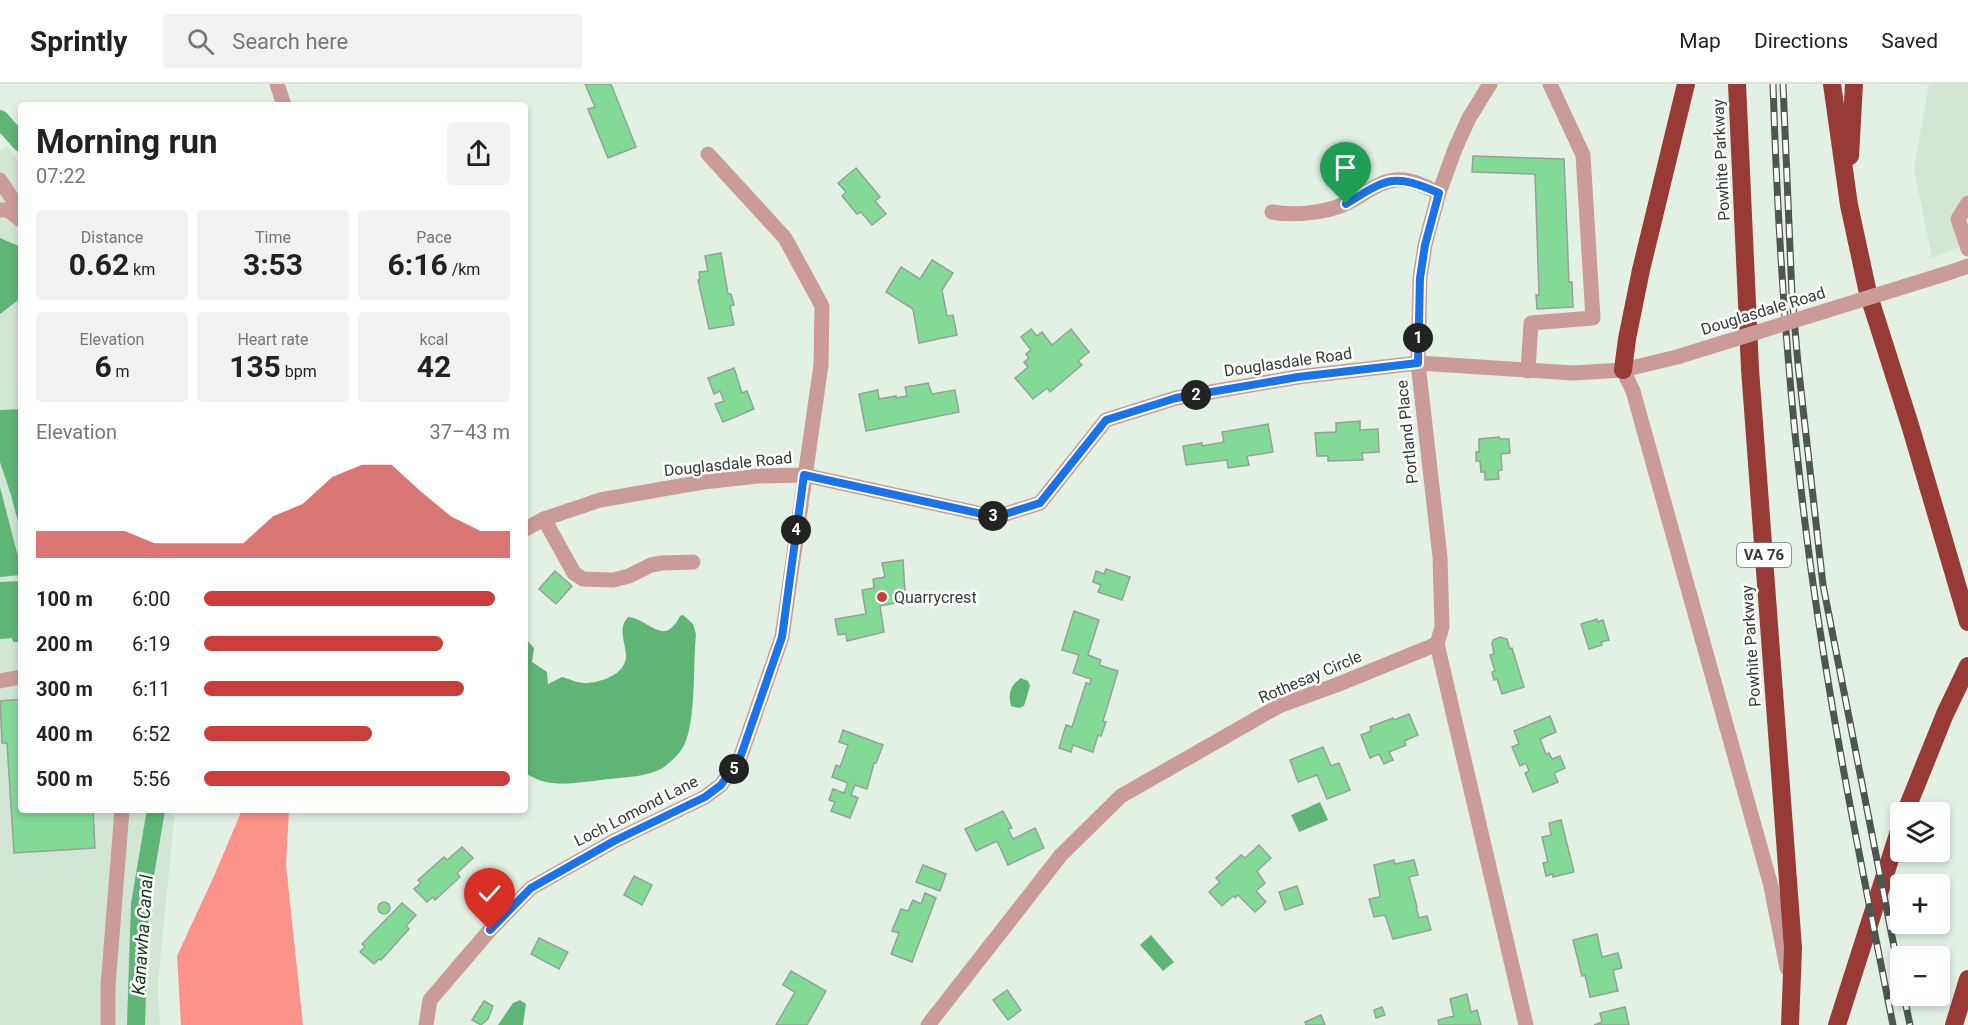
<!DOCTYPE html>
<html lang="en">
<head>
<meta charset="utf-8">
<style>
	body { margin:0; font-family:Roboto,sans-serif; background:#f2f2f2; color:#222; height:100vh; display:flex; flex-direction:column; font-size:22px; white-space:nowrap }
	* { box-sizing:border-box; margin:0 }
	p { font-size:20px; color:#767676 }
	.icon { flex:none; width:33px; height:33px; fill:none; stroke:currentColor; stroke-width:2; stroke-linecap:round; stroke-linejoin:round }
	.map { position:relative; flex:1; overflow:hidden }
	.panel { position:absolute; left:18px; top:18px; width:510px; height:711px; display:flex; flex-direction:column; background:#fff; border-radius:6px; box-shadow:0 3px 9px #0003 }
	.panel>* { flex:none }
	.tools { position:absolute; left:1890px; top:718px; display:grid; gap:12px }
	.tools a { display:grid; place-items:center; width:60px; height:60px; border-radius:6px; background:#fff; box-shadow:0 3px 9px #0003; font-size:30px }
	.pin { position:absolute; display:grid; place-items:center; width:51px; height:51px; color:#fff; margin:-62px -26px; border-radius:50% 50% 50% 0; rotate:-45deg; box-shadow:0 0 6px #0007 }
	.pin .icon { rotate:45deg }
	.km { position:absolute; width:30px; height:30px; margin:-15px; border-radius:50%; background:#222; color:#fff; font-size:16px; line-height:30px; text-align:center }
	.round { display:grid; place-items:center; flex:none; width:63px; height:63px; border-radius:6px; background:#f2f2f2 }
	.overview { display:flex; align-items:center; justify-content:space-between; height:102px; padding:0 18px }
	h1 { font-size:33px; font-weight:700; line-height:45px }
	.figures { display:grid; grid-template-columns:repeat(3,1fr); gap:9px; height:102px; padding:6px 18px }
	.figures div { display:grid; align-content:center; border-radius:6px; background:#f2f2f2; text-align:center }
	.figures b { font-size:30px; font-weight:700 }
	.figures small { font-size:16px; font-weight:400 }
	.figures p { font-size:16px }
	.chart { height:168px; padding:12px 18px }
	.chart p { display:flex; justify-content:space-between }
	.chart svg { width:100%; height:108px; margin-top:6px; fill:#cb3d3a; opacity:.7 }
	ul { padding:0 18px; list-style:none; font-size:20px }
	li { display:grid; grid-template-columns:96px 72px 1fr; align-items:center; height:45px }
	li i { height:15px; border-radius:8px; background:#cb3d3a }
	header { display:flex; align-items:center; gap:36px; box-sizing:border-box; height:84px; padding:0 30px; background:#fff; border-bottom:2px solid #e0e0e0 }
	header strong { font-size:28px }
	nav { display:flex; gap:33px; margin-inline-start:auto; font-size:21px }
	.search { width:420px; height:54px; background:#f2f2f2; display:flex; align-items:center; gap:15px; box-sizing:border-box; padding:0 21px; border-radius:6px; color:#767676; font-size:22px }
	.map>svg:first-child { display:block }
</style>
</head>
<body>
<header>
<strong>Sprintly</strong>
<div class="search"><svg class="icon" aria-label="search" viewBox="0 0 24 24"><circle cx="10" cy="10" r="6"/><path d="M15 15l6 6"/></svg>Search here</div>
<nav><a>Map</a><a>Directions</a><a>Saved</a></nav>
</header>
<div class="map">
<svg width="1968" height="941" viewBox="0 0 1968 941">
	<rect width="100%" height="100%" fill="#e3f1e5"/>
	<!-- built -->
	<g fill="#d1e6d5">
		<polygon points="1929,0 1968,0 1968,159 1932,174 1914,85"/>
		<polygon points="7,62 21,81 21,726 175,726 158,899 160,941 0,941 0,67"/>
	</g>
	<!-- forest -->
	<polygon fill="#fb938a" points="242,726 289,726 286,781 303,941 181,941 177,872 214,792"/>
	<!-- water -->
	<g fill="#5fb575">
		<polygon points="0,154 21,163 21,214 0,230"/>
		<polygon points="21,325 21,449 11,411 0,378 0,326"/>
		<polygon points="0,403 21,484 21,491 0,493"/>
		<polygon points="21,497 21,558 13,558 12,554 0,555 0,498"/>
		<path d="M683 531 693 540 696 550C693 579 696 635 685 659 681 669 672 677 664 683 647 694 620 693 601 696 574 699 549 705 525 689V554L534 564 532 578 547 588 548 600 562 593C569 595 577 599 585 599 599 599 625 591 626 573 626 559 617 545 628 533 648 534 664 565 680 532Z"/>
		<path d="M1021 594 1028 597 1030 602 1024 622 1019 624 1011 622C1008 610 1010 601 1021 594Z"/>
		<polygon points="1320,718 1328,736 1299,748 1291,731"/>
		<polygon points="1151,851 1174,878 1163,887 1140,861"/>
		<polygon points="520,916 526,920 523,941 498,941 513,919"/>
	</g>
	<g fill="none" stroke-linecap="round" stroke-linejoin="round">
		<!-- canal -->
		<g stroke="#5fb575" stroke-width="18">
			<polyline points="0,35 21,59"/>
			<polyline points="136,941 140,820 156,726"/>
		</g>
	</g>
	<!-- building -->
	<g fill="#83da97" stroke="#94a297" stroke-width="1.5">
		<polygon points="585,0 611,0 636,63 608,74 588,25 595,23"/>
		<polygon points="1473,72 1564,75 1569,198 1572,198 1573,223 1537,225 1536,211 1539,211 1535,90 1472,88"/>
		<polygon points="856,84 880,113 875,117 886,130 872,141 861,128 857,130 842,112 846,108 838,99"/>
		<polygon points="721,169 728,210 731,210 734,221 730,222 734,241 709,245 698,196 700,196 699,188 708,187 705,172"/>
		<polygon points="932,176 953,189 942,206 947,232 953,231 957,251 919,259 913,225 886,208 901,183 920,195"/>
		<polygon points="1031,245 1037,252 1042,248 1052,261 1071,245 1089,268 1078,277 1082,281 1050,308 1047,304 1033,315 1015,294 1028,283 1024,278 1029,274 1026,270 1031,266 1021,253"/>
		<polygon points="734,284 742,309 747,307 754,325 723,338 715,320 724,317 720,307 714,310 708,294"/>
		<polygon points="928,299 932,310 955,306 959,328 866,347 859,310 878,306 879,315 896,312 896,314 907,312 905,303"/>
		<polygon points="1360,337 1360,346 1378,345 1379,368 1362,369 1363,376 1328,377 1328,372 1317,372 1315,349 1336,348 1336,339"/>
		<polygon points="1268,340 1273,368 1247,372 1249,381 1228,384 1227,376 1186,381 1183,362 1202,359 1202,362 1224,358 1222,348"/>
		<polygon points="1499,353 1500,355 1509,355 1510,369 1501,370 1502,386 1498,387 1499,395 1485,396 1485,388 1481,388 1480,377 1476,377 1476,368 1479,368 1479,355"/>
		<polygon points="903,476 905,508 900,508 902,518 880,522 884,548 847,557 846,550 838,551 835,535 866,530 862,506 874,504 873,495 885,493 882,479"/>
		<polygon points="1106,485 1130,493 1122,516 1098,508 1101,501 1093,498 1096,487 1104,490"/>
		<polygon points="555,487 572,502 556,520 539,505"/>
		<polygon points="1074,527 1099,536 1088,571 1101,576 1099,581 1118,587 1103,637 1106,638 1101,652 1098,651 1093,668 1073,661 1071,668 1059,664 1066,641 1072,643 1086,599 1090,600 1091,595 1073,589 1079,571 1062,566"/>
		<polygon points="1597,535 1597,538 1603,536 1609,556 1601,558 1602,561 1589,565 1581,540"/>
		<polygon points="1500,553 1507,555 1510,565 1512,564 1524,603 1502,610 1497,595 1494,596 1492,588 1495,587 1490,571 1494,570 1492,560 1493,556"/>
		<polygon points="21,615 21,726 93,726 95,764 14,769 7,659 2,659 0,617"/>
		<polygon points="1409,630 1418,651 1404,657 1406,661 1389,668 1393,676 1384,680 1379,670 1370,674 1361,651 1371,647 1370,643 1393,634 1394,636"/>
		<polygon points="1550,632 1556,648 1540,655 1546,670 1549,669 1552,675 1560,672 1565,684 1554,689 1558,698 1533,708 1525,689 1529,687 1526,679 1520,682 1512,663 1519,660 1514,647"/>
		<polygon points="843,646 883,661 876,679 874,679 867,705 855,701 851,711 858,714 850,734 831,727 835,718 829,716 833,705 844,709 848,699 832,693 836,681 840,683 848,661 839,658"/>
		<polygon points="1323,663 1331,682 1339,679 1350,706 1327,715 1317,691 1298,698 1290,676"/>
		<polygon points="1003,727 1012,744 1008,745 1013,755 1035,744 1044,764 1008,781 997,757 976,767 965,745"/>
		<polygon points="1561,736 1574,788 1553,793 1553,790 1546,792 1543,779 1548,778 1542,753 1551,751 1549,739"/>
		<polygon points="1259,761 1271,774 1257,787 1265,799 1256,807 1266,818 1255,828 1238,811 1235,814 1233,812 1222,822 1209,808 1220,798 1216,794 1241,771 1245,774"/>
		<polygon points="462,763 473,774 457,789 460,793 435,816 433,813 427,818 414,805 421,799 418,796 444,773 447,776"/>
		<polygon points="1394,776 1395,780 1414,776 1418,791 1409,793 1417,823 1416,823 1419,834 1427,832 1431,846 1393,855 1385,831 1374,833 1369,815 1379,813 1380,811 1374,781"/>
		<polygon points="923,781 946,790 940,807 916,798"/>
		<polygon points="634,792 652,801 642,821 624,811"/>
		<polygon points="1297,802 1303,820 1285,826 1279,808"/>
		<polygon points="925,809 936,814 912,878 891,870 899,849 892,847 901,825 908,827 913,816 921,820"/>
		<circle cx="384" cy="824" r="6"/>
		<polygon points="402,819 416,831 406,842 409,845 381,876 379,875 374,880 360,868 365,863 362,860"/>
		<polygon points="1597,850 1602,873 1618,869 1622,884 1613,886 1618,907 1590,913 1585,891 1582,892 1573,856"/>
		<polygon points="539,854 568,868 559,885 531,870"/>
		<polygon points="791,887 826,907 807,941 776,941 795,908 783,901"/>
		<polygon points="1007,906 1021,926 1008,936 993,916"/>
		<polygon points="1467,910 1471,928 1477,926 1481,941 1439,941 1438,936 1454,932 1450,915"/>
		<polygon points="484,917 493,922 488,935 481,941 472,936"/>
		<polygon points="1382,923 1385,931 1376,934 1374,926"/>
		<polygon points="1625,923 1629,941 1594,941 1602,938 1600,929"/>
		<polygon points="1321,931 1325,941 1306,941 1305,938"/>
	</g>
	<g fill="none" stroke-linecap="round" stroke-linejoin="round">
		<!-- minor -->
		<g stroke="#cb9c97" stroke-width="15">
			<polyline points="277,0 284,21"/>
			<polyline points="0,96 21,128"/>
			<polyline points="1968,119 1958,135 1968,165"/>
			<polyline points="0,126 8,126 21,136"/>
			<path d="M1272 128C1294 132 1324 129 1345 120 1362 113 1376 98 1395 96 1410 94 1426 103 1439 109"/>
			<polyline points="1948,189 1968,182"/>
			<polyline points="1623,286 1633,307 1771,802 1787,884"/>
			<polyline points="1528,287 1531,239 1593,234 1583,71 1550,0"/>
			<polyline points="544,435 574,489 583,495 613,496 629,492 651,481 662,479 693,478"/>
			<polyline points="525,445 544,435 600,416 703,398 758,392 804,391 996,433 1040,419 1106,336 1176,314 1298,293 1418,279 1573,289 1623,286 1677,273"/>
			<polyline points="1437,560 1442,543 1440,473 1418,279 1420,194 1425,161 1439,109 1455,65 1469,34 1490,0"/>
			<polyline points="1437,560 1526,941"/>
			<polyline points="0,597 21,593"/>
			<polyline points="108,941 108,902 122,726"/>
			<polyline points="426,941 430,916 490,846 531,804 614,757 705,713 721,701 740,674 782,553 821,281 822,222 785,154 708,70"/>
			<polyline points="928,941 1061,771 1121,712 1279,622 1339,600 1437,560"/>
		</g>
		<!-- highway -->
		<g stroke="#983b37" stroke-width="18">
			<polyline points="1737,0 1750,285 1793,864 1790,941"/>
			<polyline points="1832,0 1849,121 1868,209 1910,341 1968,538"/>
			<polyline points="1850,72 1854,0"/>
			<polyline points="1623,286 1627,255 1641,186 1686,0"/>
			<polyline points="1905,729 1945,630 1968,582"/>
			<polyline points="1837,941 1900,744"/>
			<polyline points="1954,941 1968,895"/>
		</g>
		<defs>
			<g id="rail">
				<path d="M1773 0C1778 162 1789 324 1811 485 1832 638 1863 790 1893 941"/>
				<polyline points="1783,0 1792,211 1798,280 1823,501 1900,893"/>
				<polyline points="1904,912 1910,941"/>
			</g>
		</defs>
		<!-- rail casing -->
		<use href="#rail" stroke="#4e5650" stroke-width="7"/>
		<!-- rail -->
		<use href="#rail" stroke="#fff" stroke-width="4.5" stroke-dasharray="14" stroke-linecap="butt"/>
		<!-- minor-bridge -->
		<polyline stroke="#cb9c97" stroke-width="15" points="1677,273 1948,189"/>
	</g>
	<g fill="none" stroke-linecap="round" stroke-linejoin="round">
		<defs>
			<path id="route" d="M490 846 531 804 614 757 705 713 721 701 740 674 782 553 804 391 996 433 1040 419 1106 336 1176 314 1298 293 1418 279 1420 194 1425 161 1439 109C1393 89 1388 94 1346 120"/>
		</defs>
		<!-- route casing -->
		<use href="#route" stroke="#fff" stroke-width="12"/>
		<!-- route -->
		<use href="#route" stroke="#1a73e8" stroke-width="8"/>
	</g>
	<!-- markers -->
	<circle fill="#cb3d3a" stroke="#fff" stroke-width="2" cx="882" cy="513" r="6"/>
	<g text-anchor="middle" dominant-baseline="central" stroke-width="5" stroke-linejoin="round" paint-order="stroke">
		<!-- shield labels -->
		<rect fill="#fff" stroke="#717572" stroke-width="1.5" x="1737" y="459" width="54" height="24" rx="4.5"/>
		<g font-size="15" font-weight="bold" fill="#343a35">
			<text x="1764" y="471">VA 76</text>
		</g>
		<!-- street labels -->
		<g font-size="16" fill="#343a35" stroke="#fff">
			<text transform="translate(1721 76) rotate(-93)">Powhite Parkway</text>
			<text transform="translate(1763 227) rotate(-17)">Douglasdale Road</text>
			<text transform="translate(1288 278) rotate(-8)">Douglasdale Road</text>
			<text transform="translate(1407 348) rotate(-96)">Portland Place</text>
			<text transform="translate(728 380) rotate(-6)">Douglasdale Road</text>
			<text transform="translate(1751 562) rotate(-94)">Powhite Parkway</text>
			<text transform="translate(1310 593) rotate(-23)">Rothesay Circle</text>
			<text transform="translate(636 727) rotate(-27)">Loch Lomond Lane</text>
		</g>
		<!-- poi labels -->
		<g font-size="16" fill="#343a35" stroke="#fff" text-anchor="start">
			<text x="894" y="513">Quarrycrest</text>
		</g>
		<!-- water labels -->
		<g font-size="18" font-style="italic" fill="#10351b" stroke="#fff">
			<text transform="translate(142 851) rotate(-86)">Kanawha Canal</text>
		</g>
	</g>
</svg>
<div class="tools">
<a><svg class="icon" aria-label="layers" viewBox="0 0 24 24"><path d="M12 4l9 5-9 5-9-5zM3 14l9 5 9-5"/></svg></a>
<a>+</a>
<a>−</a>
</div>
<div class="pin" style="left:1346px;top:120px;background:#1e9e55"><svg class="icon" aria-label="arrive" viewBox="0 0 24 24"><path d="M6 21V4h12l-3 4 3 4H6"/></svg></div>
<div class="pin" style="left:490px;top:846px;background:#d93025"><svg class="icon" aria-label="check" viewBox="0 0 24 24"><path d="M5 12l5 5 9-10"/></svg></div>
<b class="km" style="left:1418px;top:254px">1</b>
<b class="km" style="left:1196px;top:311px">2</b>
<b class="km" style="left:993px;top:432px">3</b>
<b class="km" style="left:796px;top:446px">4</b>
<b class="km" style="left:734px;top:685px">5</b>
<section class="panel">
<div class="overview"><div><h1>Morning run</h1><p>07:22</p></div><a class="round"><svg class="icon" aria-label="share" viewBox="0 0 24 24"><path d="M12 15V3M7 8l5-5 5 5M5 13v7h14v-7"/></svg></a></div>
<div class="figures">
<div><p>Distance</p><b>0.62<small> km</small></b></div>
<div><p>Time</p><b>3:53</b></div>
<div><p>Pace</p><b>6:16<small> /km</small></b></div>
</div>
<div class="figures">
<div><p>Elevation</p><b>6<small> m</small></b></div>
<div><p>Heart rate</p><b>135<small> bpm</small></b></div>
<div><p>kcal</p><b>42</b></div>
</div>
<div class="chart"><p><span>Elevation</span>37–43 m</p>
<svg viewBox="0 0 160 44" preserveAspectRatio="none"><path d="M0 44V33L10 33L20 33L30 33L40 38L50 38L60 38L70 38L80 27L90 22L100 11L110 6L120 6L130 17L140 27L150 33L160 33V44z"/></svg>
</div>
<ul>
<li><b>100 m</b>6:00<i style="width:95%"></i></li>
<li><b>200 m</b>6:19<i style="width:78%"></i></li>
<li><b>300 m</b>6:11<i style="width:85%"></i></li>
<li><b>400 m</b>6:52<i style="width:55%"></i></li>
<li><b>500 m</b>5:56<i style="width:100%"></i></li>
</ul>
</section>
</div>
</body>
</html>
